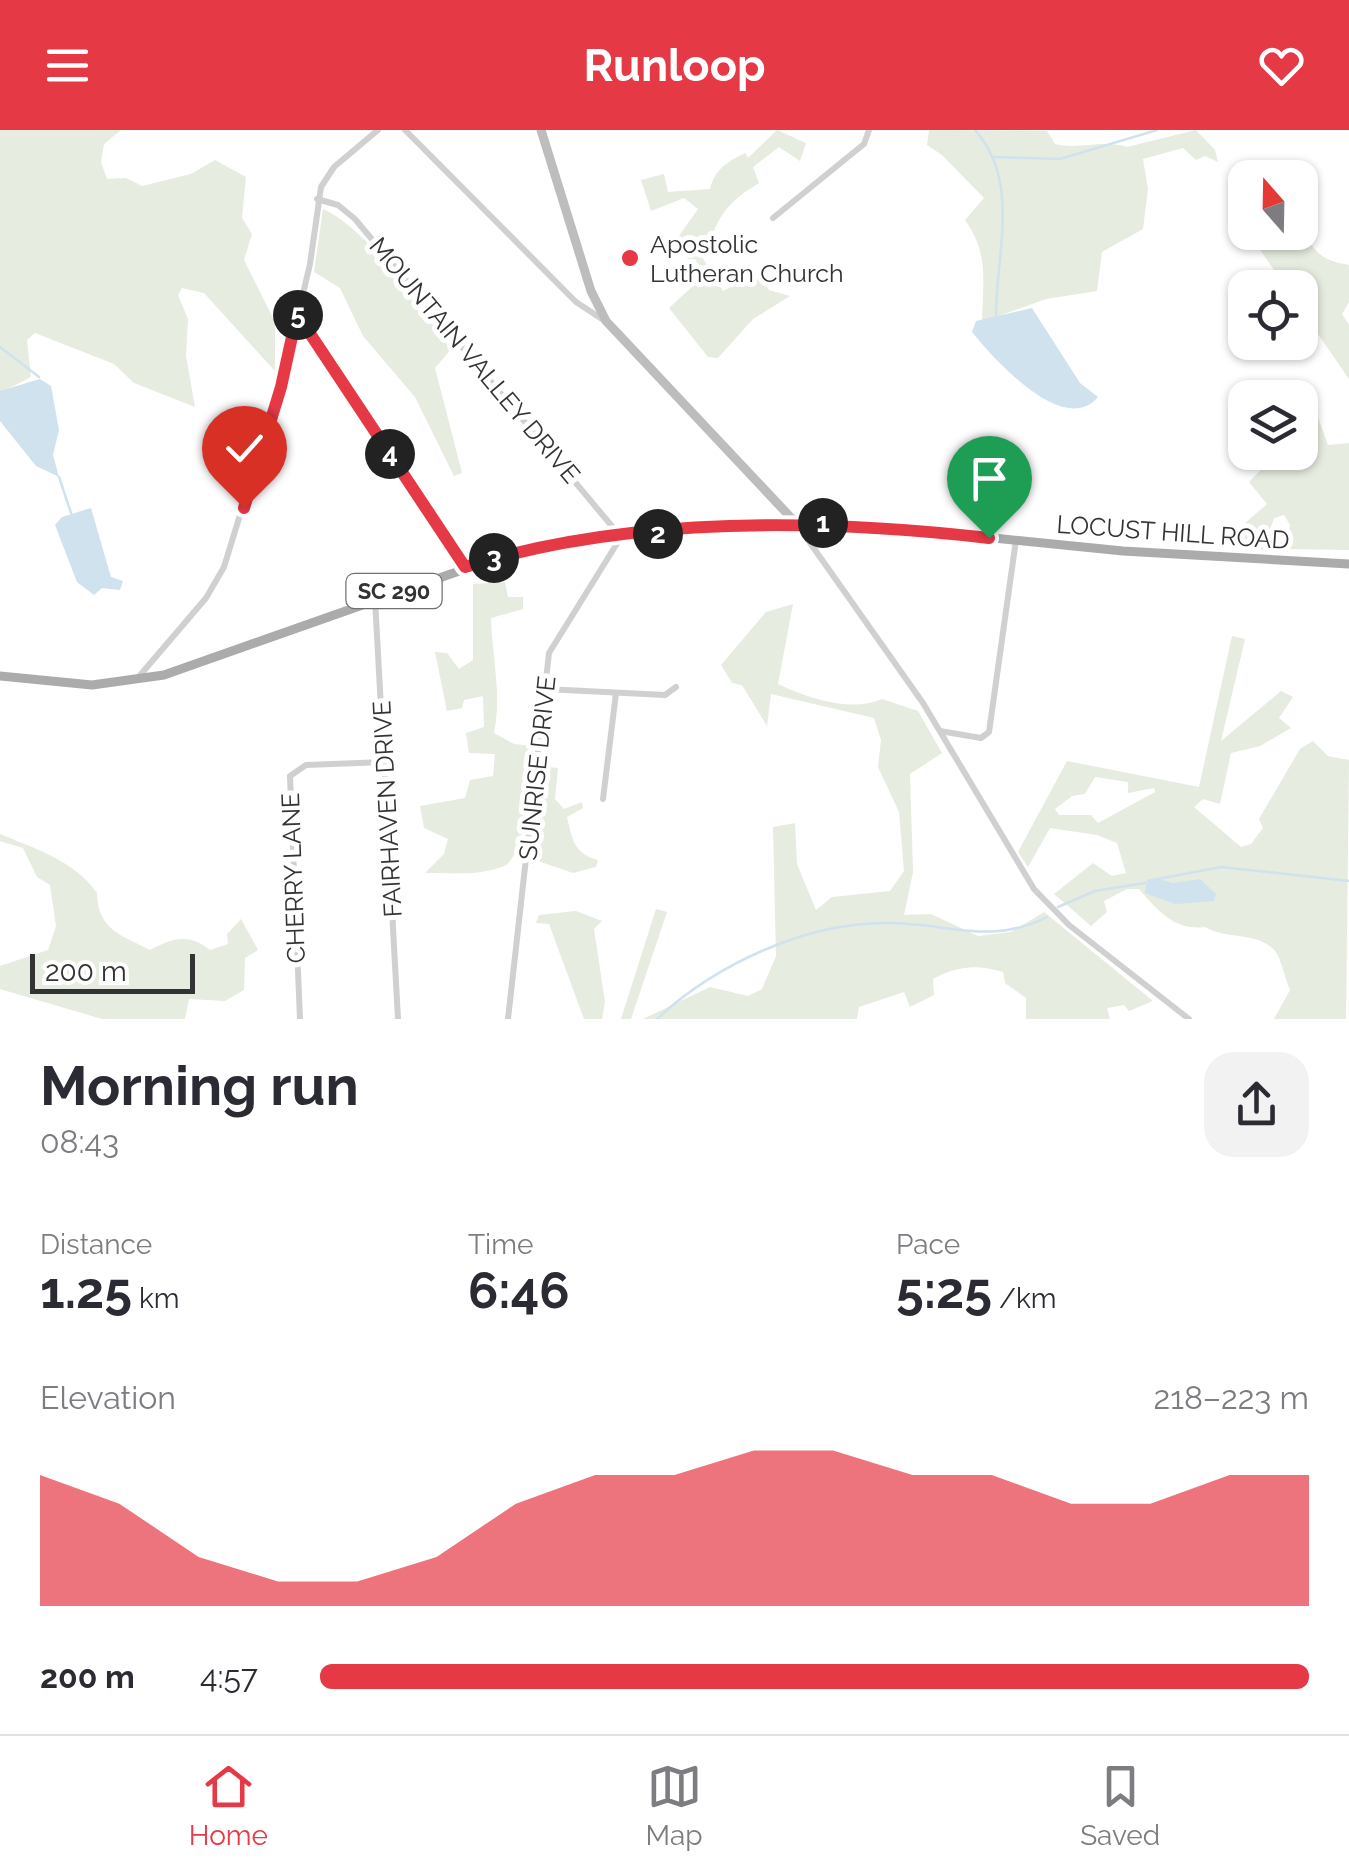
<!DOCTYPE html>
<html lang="en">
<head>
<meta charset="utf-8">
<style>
	body { margin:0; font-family:Raleway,sans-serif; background:#f2f2f3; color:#2b2b33; height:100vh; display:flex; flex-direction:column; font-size:38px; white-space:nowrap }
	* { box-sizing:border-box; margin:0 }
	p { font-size:32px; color:#7c7c81 }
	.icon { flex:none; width:55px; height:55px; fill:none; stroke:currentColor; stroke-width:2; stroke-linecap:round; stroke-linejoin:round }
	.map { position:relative; height:889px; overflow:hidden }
	.drawer { display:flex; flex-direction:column; background:#fff; flex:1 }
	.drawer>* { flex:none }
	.needle { width:65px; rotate:340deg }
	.buttons { position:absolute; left:1228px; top:30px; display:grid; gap:20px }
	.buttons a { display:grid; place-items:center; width:90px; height:90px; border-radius:20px; background:#fff; box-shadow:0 2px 8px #0004; font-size:50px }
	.scale { position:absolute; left:30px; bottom:25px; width:165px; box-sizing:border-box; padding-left:10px; border:5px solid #333; border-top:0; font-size:28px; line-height:35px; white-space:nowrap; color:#333; -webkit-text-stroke:8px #fff; paint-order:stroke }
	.pin { position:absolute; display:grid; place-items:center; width:85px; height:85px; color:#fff; margin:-102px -42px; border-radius:50% 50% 50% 0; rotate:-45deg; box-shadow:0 0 10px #0007 }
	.pin .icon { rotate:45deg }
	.km { position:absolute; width:50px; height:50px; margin:-25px; border-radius:50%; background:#222; color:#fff; font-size:28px; line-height:50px; text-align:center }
	.round { display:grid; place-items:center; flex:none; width:105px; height:105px; border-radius:30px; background:#f2f2f3 }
	.headline { display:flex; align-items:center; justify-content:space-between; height:170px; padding:0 40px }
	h1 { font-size:55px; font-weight:700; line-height:75px }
	.stats { display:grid; grid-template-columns:repeat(3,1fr); gap:15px; height:170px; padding:10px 40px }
	.stats div { display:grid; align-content:center }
	.stats b { font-size:50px; font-weight:700 }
	.stats small { font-size:28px; font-weight:400 }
	.stats p { font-size:28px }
	.chart { height:280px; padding:20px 40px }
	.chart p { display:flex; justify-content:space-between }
	.chart svg { width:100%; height:180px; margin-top:10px; fill:#e63946; opacity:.7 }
	ul { padding:0 40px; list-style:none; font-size:32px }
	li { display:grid; grid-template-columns:160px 120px 1fr; align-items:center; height:75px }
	li i { height:25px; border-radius:12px; background:#e63946 }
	header { display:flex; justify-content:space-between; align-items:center; height:130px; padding:0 40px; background:#e63946; color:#fff; font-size:45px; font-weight:700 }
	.tabs { display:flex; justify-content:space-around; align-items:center; height:140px; border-top:2px solid #e1e1e2; background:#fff; font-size:28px; color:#7c7c81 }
	.tabs a { display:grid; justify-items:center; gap:5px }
	.tabs .active { color:#e63946 }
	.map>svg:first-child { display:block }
</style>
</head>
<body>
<header><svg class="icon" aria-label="menu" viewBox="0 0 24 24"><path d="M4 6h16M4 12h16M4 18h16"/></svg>Runloop<svg class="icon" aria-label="heart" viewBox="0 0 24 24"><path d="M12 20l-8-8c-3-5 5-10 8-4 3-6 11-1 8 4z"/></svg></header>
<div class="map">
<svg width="1349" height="889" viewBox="0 0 1349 889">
	<rect width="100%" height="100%" fill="#fff"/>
	<!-- green -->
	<g fill="#e6ecdf" fill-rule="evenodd">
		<polygon points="0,0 121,0 104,14 101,32 107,49 126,48 142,56 191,44 215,30 246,47 242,88 252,104 244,130 275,192 275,241 204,163 182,158 178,165 188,189 186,226 195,277 134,253 114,234 35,203 27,210 31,247 0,263"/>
		<path d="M777 0 806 13 800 31 779 17 753 37 759 53C744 62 730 72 721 87 712 101 713 110 699 122L723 161 758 143 769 160 790 166 753 189 718 228 708 227 669 178 706 144 695 129 689 131 676 110 698 79 684 68 651 81 641 50 664 44 668 62 710 59C715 39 727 32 745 23L748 28Z"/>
		<path d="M929 0 1047 1 1055 14C1079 20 1104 9 1127 17L1196 0 1215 20 1218 32 1205 26 1196 30 1183 18 1143 29 1148 59 1143 99 1102 122 1097 161 1046 169 982 192C983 152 989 123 965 90L984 68 942 25 927 15Z"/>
		<path d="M323 79C369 99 419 178 451 219L435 238 462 343 454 346 415 267 363 206 340 158 314 142Z"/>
		<path d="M1300 90C1311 119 1318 130 1349 135V172L1342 184 1349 195V249L1300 178V158L1286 157 1258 117 1257 103 1300 102Z"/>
		<polygon points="1316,282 1328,315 1349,313 1349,420 1286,419 1290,395 1284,385 1274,388 1263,420 1238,416 1244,394 1267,374 1249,352 1277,323 1300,322 1300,299"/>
		<path d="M505 452 508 467H523V479L491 488C492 528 502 564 494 603L514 614 533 616C532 639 526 727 504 736 481 746 450 743 425 743L444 724 448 709 424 698 420 676 465 668 470 650 493 646 495 624 469 623 466 603 484 597 483 566 464 570 462 578 447 581 435 522 447 523 459 539 473 530V454Z"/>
		<path d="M793 474 778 554C808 568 851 583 882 569L918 581 942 623 910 644 913 742 904 785 931 784 978 806 1011 802 1044 782 1153 871 1129 881 1124 875 1107 878 1110 889H1026V868L1005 853 1003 842C977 834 957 836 933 849L934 865 910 877 904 862 859 877 857 889H643L710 857 748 866 762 859 776 826 773 697 795 693 797 734 816 780 832 767 890 761 904 741 899 682 878 637 881 610 874 588 771 564 767 596 742 555 732 553 721 535 766 482Z"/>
		<path d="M1232 506 1245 509 1221 611 1281 561 1293 567 1279 588 1291 598 1260 616 1231 623 1220 674 1203 669 1194 677 1241 717 1251 714 1263 698 1259 689 1300 619 1313 611 1328 626 1349 630 1346 889H1274L1290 860C1285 849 1282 830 1275 821 1258 801 1226 810 1205 797 1175 801 1158 781 1139 759H1127L1104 771 1107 782 1091 796 1054 764 1093 733 1112 746 1126 743 1117 713 1097 705 1050 698 1028 737 1018 722 1067 631 1199 657ZM1095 647 1128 652V663L1154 658 1155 662 1098 693 1091 685H1059L1055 679 1072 666 1085 664Z"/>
		<path d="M548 637 558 638 555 669 564 679 582 672 583 678 567 687C572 709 574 724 598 730L596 737 573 743 535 730Z"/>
		<path d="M0 704C34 718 75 731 97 763 98 800 121 805 150 820 172 808 189 803 210 820L228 814 227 804 241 789 258 820 245 828 244 860 225 871 189 869 185 889H102L0 859V836L48 820 56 796 50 755 37 747 23 718 0 711Z"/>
		<polygon points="656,779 667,782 631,889 621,889"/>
		<polygon points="576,781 602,791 594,799 605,872 602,889 584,889 549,794 536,793 539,785"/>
	</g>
	<!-- water -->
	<g fill="#cfe2ee">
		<path d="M1032 178 1080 253 1098 267C1064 308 993 228 972 202L976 191Z"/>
		<polygon points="40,249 51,256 59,300 53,325 59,347 36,336 0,291 0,261"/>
		<polygon points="91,378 111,447 123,451 120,460 102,458 94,465 77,452 55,395 62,387"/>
		<polygon points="1154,748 1173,753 1200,749 1216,764 1214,771 1175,774 1145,763 1147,750"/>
	</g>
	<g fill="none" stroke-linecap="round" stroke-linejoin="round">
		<!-- stream -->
		<g stroke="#cfe2ee" stroke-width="2.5">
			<path d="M975 0C1021 52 996 123 996 185"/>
			<polyline points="994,27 1060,29 1157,0"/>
			<polyline points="0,217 39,247"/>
			<polyline points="59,347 71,383"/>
			<polyline points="1158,749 1221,737 1349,751"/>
			<polyline points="1058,777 1095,761 1145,753"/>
			<path d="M657 889C716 834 807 792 888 793 949 793 990 816 1047 787"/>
		</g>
		<!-- street -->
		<g stroke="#d0d0d0" stroke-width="6">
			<polyline points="405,0 576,172 605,191"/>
			<polyline points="317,69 338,75 355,89 621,407 549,523 508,889"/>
			<polyline points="773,88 864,14 869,0"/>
			<polyline points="298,185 465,437"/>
			<polyline points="796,393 923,573 1034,759 1069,795 1189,889"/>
			<polyline points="375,469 398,889"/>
			<polyline points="136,550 206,468 224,437 287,232 310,134 321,57 334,37 378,0"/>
			<polyline points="545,559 665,565 676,557"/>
			<polyline points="940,601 981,608 989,602 1016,410"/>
			<polyline points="603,669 616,563"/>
			<polyline points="300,889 290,646 306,635 385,632"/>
		</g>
		<!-- secondary -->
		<polyline stroke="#bdbdbd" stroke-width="9" points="541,0 591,161 606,191 795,392"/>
		<!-- primary -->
		<polyline stroke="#ababab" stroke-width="9" points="0,546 92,555 164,545 499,427 568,413 731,397 795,392 854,394 1123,421 1349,434"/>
	</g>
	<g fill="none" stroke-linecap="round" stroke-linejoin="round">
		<defs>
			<path id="route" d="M244 378 281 257 297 184 465 437C627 386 822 389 989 408"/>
		</defs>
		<!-- route casing -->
		<use href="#route" stroke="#fff" stroke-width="20"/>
		<!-- route -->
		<use href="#route" stroke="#e63946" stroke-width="12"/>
	</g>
	<!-- markers -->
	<circle fill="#e63946" stroke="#fff" stroke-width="4" cx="630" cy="128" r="10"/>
	<g text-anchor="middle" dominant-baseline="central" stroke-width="10" stroke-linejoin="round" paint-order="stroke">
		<!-- shield labels -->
		<rect fill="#fff" stroke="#707070" stroke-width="2.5" x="346.5" y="444" width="95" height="34" rx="8"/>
		<g font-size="22" font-weight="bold" fill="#333">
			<text x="394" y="461">SC 290</text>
		</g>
		<!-- poi labels -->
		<g font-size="25" fill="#333" stroke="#fff" text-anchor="start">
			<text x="650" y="114">Apostolic<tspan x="650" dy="29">Lutheran Church</tspan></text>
		</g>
		<!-- street labels -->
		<g font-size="25" fill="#333" stroke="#fff">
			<text transform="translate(475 230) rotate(50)">MOUNTAIN VALLEY DRIVE</text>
			<text transform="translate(1173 402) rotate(4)">LOCUST HILL ROAD</text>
			<text transform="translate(537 638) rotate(-84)">SUNRISE DRIVE</text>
			<text transform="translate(387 679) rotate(-93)">FAIRHAVEN DRIVE</text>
			<text transform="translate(293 748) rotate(-92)">CHERRY LANE</text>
		</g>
	</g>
</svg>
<div class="buttons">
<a><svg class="needle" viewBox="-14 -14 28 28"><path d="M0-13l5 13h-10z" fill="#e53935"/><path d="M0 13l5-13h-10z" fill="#7c7c81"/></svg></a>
<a><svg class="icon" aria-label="locate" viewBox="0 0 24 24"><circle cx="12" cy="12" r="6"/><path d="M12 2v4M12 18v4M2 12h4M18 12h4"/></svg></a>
<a><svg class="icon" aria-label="layers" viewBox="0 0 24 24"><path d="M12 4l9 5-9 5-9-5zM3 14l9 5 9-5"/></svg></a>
</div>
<div class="scale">200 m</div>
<div class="pin" style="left:989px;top:408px;background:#1e9e55"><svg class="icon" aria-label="arrive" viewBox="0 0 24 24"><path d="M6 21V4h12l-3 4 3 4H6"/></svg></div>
<div class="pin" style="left:244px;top:378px;background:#d93025"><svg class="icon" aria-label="check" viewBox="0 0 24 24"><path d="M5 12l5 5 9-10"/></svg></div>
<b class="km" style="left:823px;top:393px">1</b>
<b class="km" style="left:658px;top:404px">2</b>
<b class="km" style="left:494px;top:428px">3</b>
<b class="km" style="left:390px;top:324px">4</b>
<b class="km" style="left:298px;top:185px">5</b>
</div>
<section class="drawer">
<div class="headline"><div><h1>Morning run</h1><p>08:43</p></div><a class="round"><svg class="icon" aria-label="share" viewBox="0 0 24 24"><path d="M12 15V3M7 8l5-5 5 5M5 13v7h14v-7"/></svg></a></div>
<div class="stats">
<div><p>Distance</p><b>1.25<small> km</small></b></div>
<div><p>Time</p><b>6:46</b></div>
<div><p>Pace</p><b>5:25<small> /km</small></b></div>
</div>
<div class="chart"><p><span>Elevation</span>218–223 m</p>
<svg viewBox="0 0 160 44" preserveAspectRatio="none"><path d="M0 44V12L10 19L20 32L30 38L40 38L50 32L60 19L70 12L80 12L90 6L100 6L110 12L120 12L130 19L140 19L150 12L160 12V44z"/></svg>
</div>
<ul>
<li><b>200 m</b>4:57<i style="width:100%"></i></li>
</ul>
</section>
<nav class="tabs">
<a class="active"><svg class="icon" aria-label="home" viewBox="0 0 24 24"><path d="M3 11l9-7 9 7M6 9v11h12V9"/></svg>Home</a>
<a><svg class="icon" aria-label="map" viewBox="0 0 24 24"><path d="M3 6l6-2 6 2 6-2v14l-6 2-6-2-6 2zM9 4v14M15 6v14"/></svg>Map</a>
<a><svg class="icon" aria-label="saved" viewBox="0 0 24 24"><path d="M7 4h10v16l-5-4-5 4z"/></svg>Saved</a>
</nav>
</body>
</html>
